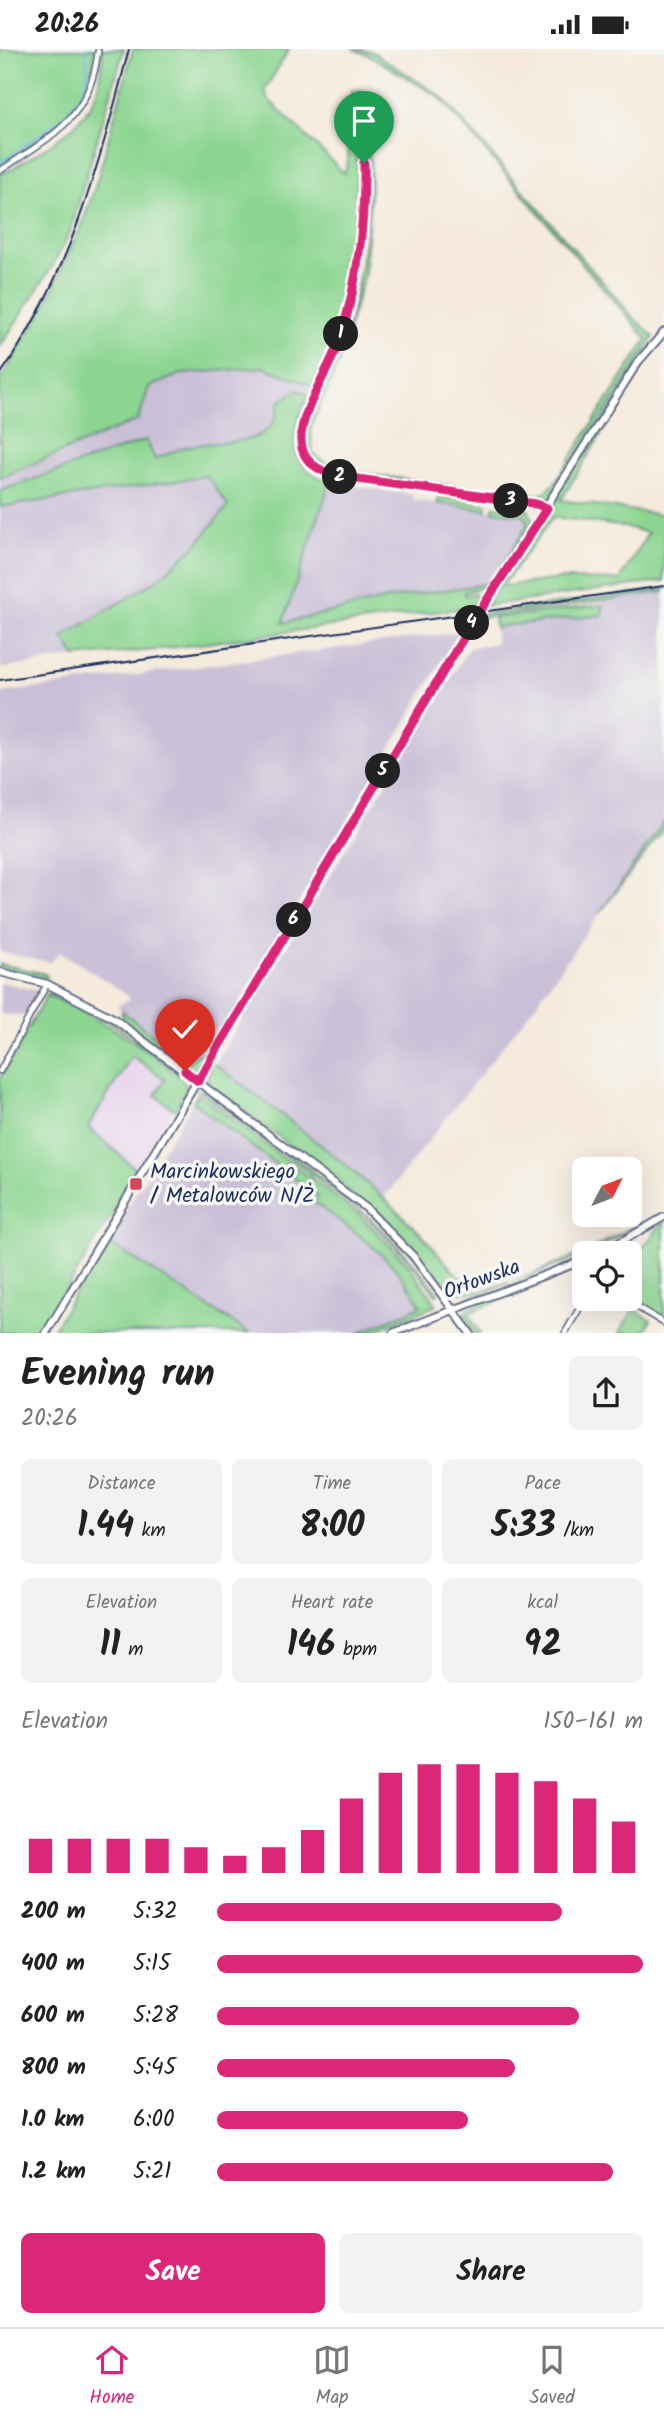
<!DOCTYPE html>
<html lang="en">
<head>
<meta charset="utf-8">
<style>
	body { margin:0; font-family:Kalam,sans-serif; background:#f2f2f2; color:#222; height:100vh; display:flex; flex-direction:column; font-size:26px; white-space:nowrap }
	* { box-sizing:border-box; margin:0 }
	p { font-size:23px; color:#767676 }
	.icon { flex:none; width:38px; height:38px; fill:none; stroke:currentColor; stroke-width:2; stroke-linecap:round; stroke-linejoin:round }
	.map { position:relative; height:1284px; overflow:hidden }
	.drawer { display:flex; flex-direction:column; background:#fff; flex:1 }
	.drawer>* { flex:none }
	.needle { width:46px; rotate:48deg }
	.buttons { position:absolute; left:572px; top:1108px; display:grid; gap:14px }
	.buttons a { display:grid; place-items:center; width:70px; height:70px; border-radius:10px; background:#fff; box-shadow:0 7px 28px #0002; font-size:35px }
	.pin { position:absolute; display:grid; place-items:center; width:60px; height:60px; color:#fff; margin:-72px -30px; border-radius:50% 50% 50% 0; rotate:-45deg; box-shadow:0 0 7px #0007 }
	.pin .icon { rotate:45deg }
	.km { position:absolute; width:35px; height:35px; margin:-18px; border-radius:50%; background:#222; color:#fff; font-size:19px; line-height:35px; text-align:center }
	.round { display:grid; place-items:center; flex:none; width:74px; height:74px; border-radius:10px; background:#f2f2f2 }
	.overview { display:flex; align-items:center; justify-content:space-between; height:119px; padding:0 21px }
	h1 { font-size:38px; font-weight:800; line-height:52px }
	.metrics { display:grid; grid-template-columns:repeat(3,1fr); gap:10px; height:119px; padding:7px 21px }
	.metrics div { display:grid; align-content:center; border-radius:10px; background:#f2f2f2; text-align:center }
	.metrics b { font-size:35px; font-weight:800 }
	.metrics small { font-size:19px; font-weight:400 }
	.metrics p { font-size:19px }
	.chart { height:196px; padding:14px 21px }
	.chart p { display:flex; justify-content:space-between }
	.chart svg { width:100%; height:126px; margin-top:7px; stroke:#db2777; stroke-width:6 }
	.action { display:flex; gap:14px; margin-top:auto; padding:14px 21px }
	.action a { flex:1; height:80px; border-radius:10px; background:#db2777; color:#fff; font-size:28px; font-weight:800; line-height:80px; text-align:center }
	.action a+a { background:#f2f2f2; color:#222 }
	ul { padding:0 21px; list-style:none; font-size:23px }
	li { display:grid; grid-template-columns:112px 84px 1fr; align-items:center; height:52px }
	li i { height:18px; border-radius:9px; background:#db2777 }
	.status { display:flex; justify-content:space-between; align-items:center; height:49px; padding:0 35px; background:#fff; direction:ltr }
	.status svg { height:19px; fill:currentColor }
	.tab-bar { display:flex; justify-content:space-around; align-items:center; height:98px; border-top:2px solid #e0e0e0; background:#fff; font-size:19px; color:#767676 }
	.tab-bar a { display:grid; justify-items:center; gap:4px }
	.tab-bar .on { color:#db2777 }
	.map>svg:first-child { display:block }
</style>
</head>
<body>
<div class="status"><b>20:26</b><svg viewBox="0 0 49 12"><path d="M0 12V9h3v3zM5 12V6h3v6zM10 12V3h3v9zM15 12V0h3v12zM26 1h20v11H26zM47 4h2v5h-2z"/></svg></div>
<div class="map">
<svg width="664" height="1284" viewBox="0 0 664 1284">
	<rect width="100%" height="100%" fill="#f6f6f2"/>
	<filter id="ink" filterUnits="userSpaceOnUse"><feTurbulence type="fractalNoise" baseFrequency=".0143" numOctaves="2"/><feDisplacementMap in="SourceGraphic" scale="14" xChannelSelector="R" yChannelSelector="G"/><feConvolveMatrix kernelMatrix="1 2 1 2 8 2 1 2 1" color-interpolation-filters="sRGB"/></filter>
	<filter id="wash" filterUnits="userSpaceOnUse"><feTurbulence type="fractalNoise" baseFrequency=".00686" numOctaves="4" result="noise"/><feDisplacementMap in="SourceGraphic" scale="28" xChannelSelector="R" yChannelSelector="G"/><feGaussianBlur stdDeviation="1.57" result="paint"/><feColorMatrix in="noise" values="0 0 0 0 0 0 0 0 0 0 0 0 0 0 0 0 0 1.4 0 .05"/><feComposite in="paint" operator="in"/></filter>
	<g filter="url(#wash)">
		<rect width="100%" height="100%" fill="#f5eadb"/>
		<!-- built -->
		<polygon fill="#e8d2ee" points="132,1007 165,1030 155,1046 174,1060 138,1122 88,1078"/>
		<!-- industrial -->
		<g fill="#c9bfd7">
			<polygon points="263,318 314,337 309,345 297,341 260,386 241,392 187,398 155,411 146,391 0,442 0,429 138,371 149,338 181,325"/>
			<polygon points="207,427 228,458 195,497 157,531 63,588 75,608 0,620 0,458"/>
			<polygon points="330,433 413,446 413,451 524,466 528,475 494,531 485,535 283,574"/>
			<polygon points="664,543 664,773 533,959 382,1151 336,1107 215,1015 469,599 496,594 494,578 602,566 603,552"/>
			<polygon points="459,583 209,1005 205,1004 189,1013 117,957 130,950 121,941 60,903 50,913 0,903 0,644"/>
			<polygon points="0,933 38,942 25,967 0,965"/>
			<polygon points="193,1053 319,1147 315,1153 382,1203 404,1228 421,1257 359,1284 249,1284 106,1192"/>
		</g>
		<!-- green -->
		<g fill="#8cd591" stroke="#548278" stroke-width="2" fill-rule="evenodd">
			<path d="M0 0H124L70 183 53 216 0 298V127C33 105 85 82 97 41 100 29 101 15 103 3L95 1 90 35 73 64 0 118Z"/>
			<path d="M133 0H289L265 41 268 50 344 124 348 113V67L355 72C363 167 349 253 314 337L263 318 181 325 149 338 138 371 0 429V331L44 259 83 173 97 132Z"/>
			<path d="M352 0 371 2 441 47 634 269 654 288 549 451 542 453 344 425C318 419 299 405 307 375 318 345 334 317 344 287 366 219 379 115 361 44L356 45 355 56 350 58 352 41H362L369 73 371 135 365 223 338 316 311 377 312 403 328 416 347 422 485 441 541 446 553 436 647 290 440 49 369 6Z"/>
			<path d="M664 286V291L648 309 561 451 664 466V532L486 557 647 303ZM553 468 626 478 648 484 620 531 561 530 502 537Z"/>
			<path d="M297 341 309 345C290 383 281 415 330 433L283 574 392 549 485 535 494 530 528 475 524 466 492 462 494 457 529 461 533 474 492 537 464 543 465 546 472 545 482 549 478 557 155 601 75 608 63 588 157 531 195 497 228 457 207 427 0 458V442L146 391 155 410C165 406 176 401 186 398 222 388 273 405 279 353Z"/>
			<polygon points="440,448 487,455 487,461 437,454"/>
			<polygon points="664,540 664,543 479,569 481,565"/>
			<polygon points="603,556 602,566 495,578 494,569"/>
			<polygon points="664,773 664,780 599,865"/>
			<polygon points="0,915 45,925 47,928 42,930 0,919"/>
			<path d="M50 942 98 963 181 1023 179 1025C140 996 97 954 47 945Z"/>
			<path d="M46 947C73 952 177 1015 187 1038L175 1061 155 1046 165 1030 132 1007 88 1078 138 1122 40 1284H0V1030Z"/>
			<polygon points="122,962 188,1013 197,1006 209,1005 199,1019 193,1021 184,1017 122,971"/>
			<path d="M215 1015C283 1067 354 1118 415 1179 438 1201 452 1226 479 1243L507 1233 508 1235 481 1245 443 1241C380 1156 293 1099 209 1036L207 1026Z"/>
			<path d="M198 1041H204C287 1103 375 1160 438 1244L436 1246 411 1213 363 1164Z"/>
			<path d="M198 1045 361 1167 407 1214 437 1256 369 1284H359L421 1257C397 1210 356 1184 314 1153L318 1147 193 1053Z"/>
			<polygon points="664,1172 664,1270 629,1250 630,1215"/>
			<polygon points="636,1176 596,1201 512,1234 591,1200"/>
			<polygon points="106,1192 249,1284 51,1284"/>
			<polygon points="584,1214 584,1220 574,1221 473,1262 469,1265 480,1284 474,1284 464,1265 468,1259"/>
			<polygon points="634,1260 651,1271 643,1284 619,1284"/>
		</g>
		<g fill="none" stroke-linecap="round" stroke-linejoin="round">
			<!-- stream -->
			<path stroke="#6bb9e5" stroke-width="2" d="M0 113C27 94 83 64 87 27 88 19 87 9 87 0"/>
		</g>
	</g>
	<g filter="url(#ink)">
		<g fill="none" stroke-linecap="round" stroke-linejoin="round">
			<defs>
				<g id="minor">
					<path d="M358 46C373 127 365 215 338 293 329 321 299 365 301 392 303 413 318 421 336 427L546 459"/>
					<path d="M0 122C52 86 90 71 98 2"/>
					<polyline points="0,1022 47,935"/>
					<polyline points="624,1250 664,1274"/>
					<polyline points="565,1284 585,1250"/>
				</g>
				<g id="tertiary">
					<polyline points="0,923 47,935 113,969 366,1159 414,1208 470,1284"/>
					<polyline points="601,1204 664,1168"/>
					<polyline points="46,1284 474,571 638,313 664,283"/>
					<polyline points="393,1284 584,1211"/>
				</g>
			</defs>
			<!-- minor casing -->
			<use href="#minor" stroke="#67708a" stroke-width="8"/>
			<!-- tertiary casing -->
			<use href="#tertiary" stroke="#67708a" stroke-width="10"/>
			<!-- minor -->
			<use href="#minor" stroke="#fff" stroke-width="4.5"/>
			<!-- tertiary -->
			<use href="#tertiary" stroke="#fff" stroke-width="6"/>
			<!-- rail -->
			<g stroke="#1b2f5e" stroke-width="2">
				<path d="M0 326C70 227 99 115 129 0"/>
				<polyline points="0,631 664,537"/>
			</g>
		</g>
	</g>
	<g fill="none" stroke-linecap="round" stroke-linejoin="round" filter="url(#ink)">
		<defs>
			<path id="route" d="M185 1022 198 1032 474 571 547 459 536 455 336 427C318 421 302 413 301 392 299 365 329 321 339 293 358 235 365 175 364 114"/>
		</defs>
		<!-- route casing -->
		<use href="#route" stroke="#fff" stroke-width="14"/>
		<!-- route -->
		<use href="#route" stroke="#db2777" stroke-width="9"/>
	</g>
	<!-- markers -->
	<rect fill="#d1495b" stroke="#f6f6f2" stroke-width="2.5" x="129" y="1128" width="14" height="14" rx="3.5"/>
	<g text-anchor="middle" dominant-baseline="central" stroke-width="7" stroke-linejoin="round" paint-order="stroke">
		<!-- poi labels -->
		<g font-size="21" fill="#1b2f5e" stroke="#f6f6f2" text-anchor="start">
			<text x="150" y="1123">Marcinkowskiego<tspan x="150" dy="24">/ Metalowców N/Ż</tspan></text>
		</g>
		<!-- street labels -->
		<g font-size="21" fill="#1b2f5e" stroke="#f6f6f2">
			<text transform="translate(482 1231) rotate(-20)">Orłowska</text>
		</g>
	</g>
</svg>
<div class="buttons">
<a><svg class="needle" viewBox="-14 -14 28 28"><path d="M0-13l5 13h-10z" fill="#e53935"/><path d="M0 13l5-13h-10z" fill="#767676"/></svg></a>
<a><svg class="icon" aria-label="locate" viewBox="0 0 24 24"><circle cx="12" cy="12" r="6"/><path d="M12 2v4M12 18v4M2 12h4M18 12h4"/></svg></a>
</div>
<div class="pin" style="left:364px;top:114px;background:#1e9e55"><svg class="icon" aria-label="arrive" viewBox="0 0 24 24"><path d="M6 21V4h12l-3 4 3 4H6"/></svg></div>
<div class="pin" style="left:185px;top:1022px;background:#d93025"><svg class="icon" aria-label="check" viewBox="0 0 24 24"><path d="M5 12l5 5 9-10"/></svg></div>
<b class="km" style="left:341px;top:285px">1</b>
<b class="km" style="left:340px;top:428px">2</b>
<b class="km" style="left:511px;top:452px">3</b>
<b class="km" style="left:472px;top:574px">4</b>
<b class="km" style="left:383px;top:722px">5</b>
<b class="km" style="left:294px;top:871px">6</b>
</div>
<section class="drawer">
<div class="overview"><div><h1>Evening run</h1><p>20:26</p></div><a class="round"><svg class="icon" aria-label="share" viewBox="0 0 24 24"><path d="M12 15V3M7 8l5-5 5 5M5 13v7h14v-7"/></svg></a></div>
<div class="metrics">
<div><p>Distance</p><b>1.44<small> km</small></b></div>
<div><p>Time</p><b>8:00</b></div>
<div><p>Pace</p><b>5:33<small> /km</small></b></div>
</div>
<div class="metrics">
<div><p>Elevation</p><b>11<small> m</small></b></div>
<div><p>Heart rate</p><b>146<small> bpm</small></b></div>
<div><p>kcal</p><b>92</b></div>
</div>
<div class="chart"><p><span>Elevation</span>150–161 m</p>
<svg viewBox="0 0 160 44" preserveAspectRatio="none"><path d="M5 44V32M15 44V32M25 44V32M35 44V32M45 44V35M55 44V38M65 44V35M75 44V29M85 44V18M95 44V9M105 44V6M115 44V6M125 44V9M135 44V12M145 44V18M155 44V26"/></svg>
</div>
<ul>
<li><b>200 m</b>5:32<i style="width:81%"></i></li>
<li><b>400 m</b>5:15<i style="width:100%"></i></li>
<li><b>600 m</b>5:28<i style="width:85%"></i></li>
<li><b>800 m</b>5:45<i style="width:70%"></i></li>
<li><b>1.0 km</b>6:00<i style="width:59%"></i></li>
<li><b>1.2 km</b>5:21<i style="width:93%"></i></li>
</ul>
<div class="action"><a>Save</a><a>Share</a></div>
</section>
<nav class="tab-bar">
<a class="on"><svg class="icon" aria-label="home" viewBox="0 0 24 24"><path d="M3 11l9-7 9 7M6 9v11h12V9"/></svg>Home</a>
<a><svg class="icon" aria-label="map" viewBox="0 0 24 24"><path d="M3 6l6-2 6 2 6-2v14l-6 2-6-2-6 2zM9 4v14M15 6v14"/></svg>Map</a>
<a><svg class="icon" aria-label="saved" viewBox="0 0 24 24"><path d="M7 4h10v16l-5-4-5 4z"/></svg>Saved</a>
</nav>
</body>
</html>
